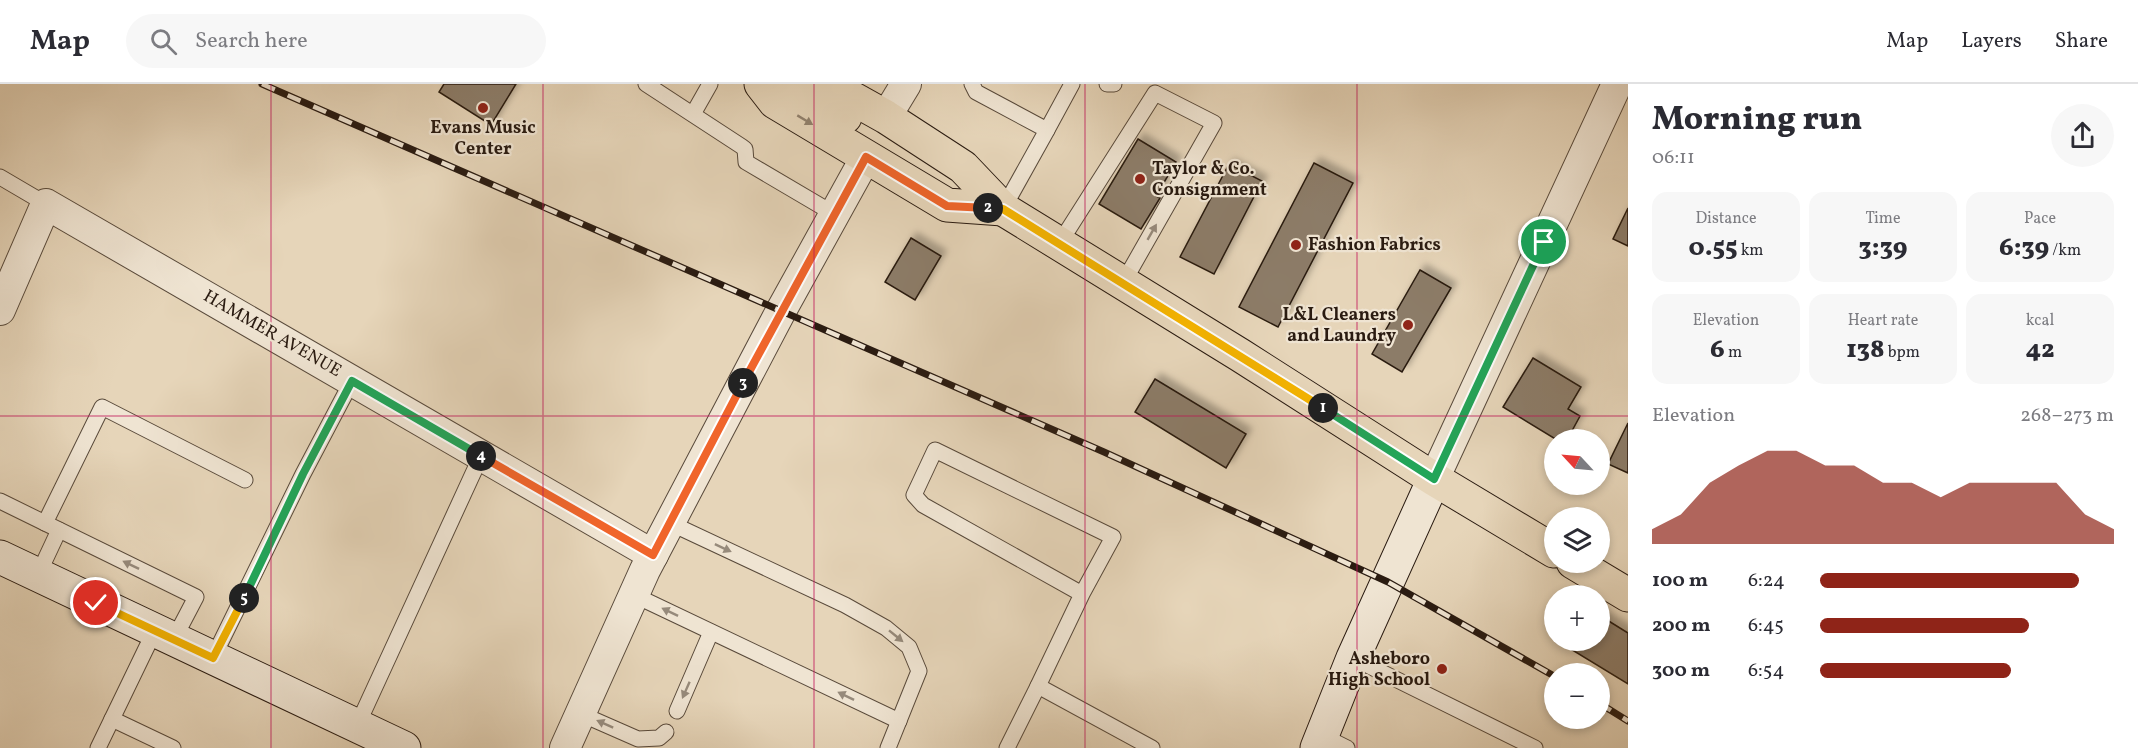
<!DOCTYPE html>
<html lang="en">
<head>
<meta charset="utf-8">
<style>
	body { margin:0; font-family:Vollkorn,serif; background:#f7f7f7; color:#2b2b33; height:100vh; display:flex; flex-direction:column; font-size:22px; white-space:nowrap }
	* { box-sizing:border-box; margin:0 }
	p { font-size:20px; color:#7c7c81 }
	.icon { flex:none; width:33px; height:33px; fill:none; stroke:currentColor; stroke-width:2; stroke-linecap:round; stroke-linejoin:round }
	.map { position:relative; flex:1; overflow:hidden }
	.panel { display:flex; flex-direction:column; background:#fff; width:510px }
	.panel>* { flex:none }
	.needle { width:39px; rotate:296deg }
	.buttons { position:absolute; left:1544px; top:345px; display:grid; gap:12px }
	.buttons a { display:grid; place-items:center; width:66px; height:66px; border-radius:50%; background:#fff; box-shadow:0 3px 9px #0003; font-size:30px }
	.pin { position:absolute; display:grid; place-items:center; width:51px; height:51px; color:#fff; margin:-26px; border:3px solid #fff; border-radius:50%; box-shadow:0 2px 6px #0007 }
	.km { position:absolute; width:30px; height:30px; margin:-15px; border-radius:50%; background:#222; color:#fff; font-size:16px; line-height:30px; text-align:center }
	.round { display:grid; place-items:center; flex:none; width:63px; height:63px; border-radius:32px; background:#f7f7f7 }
	.headline { display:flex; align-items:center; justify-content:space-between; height:102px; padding:0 24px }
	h1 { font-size:33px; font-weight:800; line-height:45px }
	.stats { display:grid; grid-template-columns:repeat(3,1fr); gap:9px; height:102px; padding:6px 24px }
	.stats div { display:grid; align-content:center; border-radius:15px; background:#f7f7f7; text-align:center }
	.stats b { font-size:26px; font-weight:800 }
	.stats small { font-size:16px; font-weight:400 }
	.stats p { font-size:16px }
	.chart { height:168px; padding:12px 24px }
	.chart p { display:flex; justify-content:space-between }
	.chart svg { width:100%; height:108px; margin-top:6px; fill:#8f2418; opacity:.7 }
	ul { padding:0 24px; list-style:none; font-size:20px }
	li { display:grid; grid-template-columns:96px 72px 1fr; align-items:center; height:45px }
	li i { height:15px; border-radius:8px; background:#8f2418 }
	header { display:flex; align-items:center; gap:36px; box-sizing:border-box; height:84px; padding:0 30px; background:#fff; border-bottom:2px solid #e1e1e2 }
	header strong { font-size:28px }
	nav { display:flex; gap:33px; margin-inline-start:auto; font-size:21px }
	.search { width:420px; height:54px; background:#f7f7f7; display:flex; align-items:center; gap:15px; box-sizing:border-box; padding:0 21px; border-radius:33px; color:#7c7c81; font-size:22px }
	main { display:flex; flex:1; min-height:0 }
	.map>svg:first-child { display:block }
</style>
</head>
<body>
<header>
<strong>Map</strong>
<div class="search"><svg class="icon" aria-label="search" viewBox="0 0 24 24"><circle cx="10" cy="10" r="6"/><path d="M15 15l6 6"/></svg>Search here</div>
<nav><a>Map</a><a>Layers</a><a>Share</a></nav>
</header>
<main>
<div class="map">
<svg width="1628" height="664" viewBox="0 0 1628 664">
	<defs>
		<filter id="shadow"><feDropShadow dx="5.5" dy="-5.5" stdDeviation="3" flood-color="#0004"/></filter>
	</defs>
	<rect width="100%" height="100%" fill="#e6d5b9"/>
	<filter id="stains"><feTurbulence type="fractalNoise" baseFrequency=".00333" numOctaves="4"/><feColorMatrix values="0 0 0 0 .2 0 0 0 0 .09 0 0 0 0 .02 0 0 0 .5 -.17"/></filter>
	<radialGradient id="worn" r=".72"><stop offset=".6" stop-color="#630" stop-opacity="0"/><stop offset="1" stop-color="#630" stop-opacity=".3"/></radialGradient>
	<!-- building -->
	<g fill="#8c7c68" stroke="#2a1b11" stroke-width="1.5" filter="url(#shadow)">
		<polygon points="444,0 516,0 491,41 439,8"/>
		<polygon points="1138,55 1176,78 1156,112 1160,114 1141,145 1099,120"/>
		<polygon points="1314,79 1353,99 1278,243 1239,223"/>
		<polygon points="1229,80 1262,97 1214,190 1180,173"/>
		<polygon points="1628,124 1628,162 1613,155"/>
		<polygon points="911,154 941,172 915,216 885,198"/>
		<polygon points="1420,186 1451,204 1402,288 1372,270"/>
		<polygon points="1533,274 1581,303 1568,325 1580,332 1567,356 1557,356 1503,323"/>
		<polygon points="1155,295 1246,350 1226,384 1135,328"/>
		<polygon points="1628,339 1628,389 1608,380"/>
		<polygon points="1599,531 1628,549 1628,600 1569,564 1574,556 1599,556"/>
	</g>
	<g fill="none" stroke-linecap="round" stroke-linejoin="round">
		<defs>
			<g id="lane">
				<polyline points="646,0 741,62 745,65 746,78 836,131"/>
				<polyline points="972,0 976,8 1047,46 1003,125"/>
				<polyline points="1107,0 1114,0"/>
				<polyline points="693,30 710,0"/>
				<polyline points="1047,46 1072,0"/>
				<polyline points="0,93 46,120"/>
				<polyline points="1059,160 1155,9 1214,39 1123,199"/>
				<polyline points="0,417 196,513 174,555"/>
				<polyline points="45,439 102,323 245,396"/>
				<polyline points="670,439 845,521 886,544 909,563 919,587 888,664"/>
				<polyline points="38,491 59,446"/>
				<polyline points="634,511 899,637"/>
				<polyline points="213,574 303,390 352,297"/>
				<polyline points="1353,574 1535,664"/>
				<polyline points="1038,602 1082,510 923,421 914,411 935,366 1113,453 1082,510"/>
				<polyline points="677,627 711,548"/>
				<polyline points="581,630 638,655 659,654 666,648"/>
				<polyline points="112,635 173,664"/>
				<polyline points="357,642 481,372"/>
				<polyline points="1323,652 1347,664"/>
				<polyline points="98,664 155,546"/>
				<polyline points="1007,664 1038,602 1152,664"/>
			</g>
			<g id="street">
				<polyline points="886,33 906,0"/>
				<polyline points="0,226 46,120 653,471"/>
				<polyline points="1434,395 1617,0"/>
				<polyline points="565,664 645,486 782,225 866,73"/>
			</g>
			<g id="secondary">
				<polyline points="0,473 404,664"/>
				<polyline points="1317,664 1353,574 1434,395"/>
			</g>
			<g id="primary">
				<polyline points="761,0 775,18 947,121 1003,125"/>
				<polyline points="790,0 845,33"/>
				<polyline points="827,0 886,33 963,83 1003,125 1240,271 1434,395 1554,467"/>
				<polyline points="1573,478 1628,511"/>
			</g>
		</defs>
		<!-- lane casing -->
		<use href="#lane" stroke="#594a3b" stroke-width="17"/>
		<!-- street casing -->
		<use href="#street" stroke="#594a3b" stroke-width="32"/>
		<!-- secondary casing -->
		<use href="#secondary" stroke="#2a1b11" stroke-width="35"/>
		<!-- primary casing -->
		<use href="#primary" stroke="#2a1b11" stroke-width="35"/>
		<!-- lane -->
		<use href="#lane" stroke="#efe4d2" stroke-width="15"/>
		<!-- street -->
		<use href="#street" stroke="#efe4d2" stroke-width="30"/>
		<!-- secondary -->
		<use href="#secondary" stroke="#efe4d2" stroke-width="33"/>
		<!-- primary -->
		<use href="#primary" stroke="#e6d5b9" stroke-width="33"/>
		<defs>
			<g id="rail">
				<polyline points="262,0 1104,368 1388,498 1554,592"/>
				<polyline points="1599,619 1628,637"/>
			</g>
		</defs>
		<!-- rail casing -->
		<use href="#rail" stroke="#2a1b11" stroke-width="7"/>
		<!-- rail -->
		<use href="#rail" stroke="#efe4d2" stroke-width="4.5" stroke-dasharray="14" stroke-linecap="butt"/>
	</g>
	<!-- one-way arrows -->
	<defs><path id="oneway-solid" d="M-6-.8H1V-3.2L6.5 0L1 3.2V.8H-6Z" transform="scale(1.5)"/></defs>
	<use fill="#91816d" href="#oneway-solid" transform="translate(805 36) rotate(31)"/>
	<g fill="#968a7b">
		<use href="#oneway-solid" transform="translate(1152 148) rotate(-60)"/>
		<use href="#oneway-solid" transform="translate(723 464) rotate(25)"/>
		<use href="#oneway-solid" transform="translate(131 481) rotate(-154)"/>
		<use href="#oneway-solid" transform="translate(670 528) rotate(-154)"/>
		<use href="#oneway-solid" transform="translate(896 552) rotate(39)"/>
		<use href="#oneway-solid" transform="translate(686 606) rotate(114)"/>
		<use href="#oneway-solid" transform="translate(846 612) rotate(-154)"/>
		<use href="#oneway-solid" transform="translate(605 640) rotate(-156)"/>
	</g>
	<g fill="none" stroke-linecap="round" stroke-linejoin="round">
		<defs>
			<polyline id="split-1" points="1323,324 1434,395 1544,158"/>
			<polyline id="split-2" points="988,124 1003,125 1323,324"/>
			<polyline id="split-3" points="743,299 866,73 947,122 988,124"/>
			<polyline id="split-4" points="481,372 653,471 743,299"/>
			<polyline id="split-5" points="244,514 303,390 352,297 481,372"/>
			<polyline id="split-6" points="96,519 213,574 244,514"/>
		</defs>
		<!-- split-1 casing -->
		<use href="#split-1" stroke="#fff" stroke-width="12"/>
		<!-- split-2 casing -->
		<use href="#split-2" stroke="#fff" stroke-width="12"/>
		<!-- split-3 casing -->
		<use href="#split-3" stroke="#fff" stroke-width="12"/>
		<!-- split-4 casing -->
		<use href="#split-4" stroke="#fff" stroke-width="12"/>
		<!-- split-5 casing -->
		<use href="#split-5" stroke="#fff" stroke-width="12"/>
		<!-- split-6 casing -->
		<use href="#split-6" stroke="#fff" stroke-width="12"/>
		<!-- split-1 -->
		<use href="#split-1" stroke="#22a559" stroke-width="8"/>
		<!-- split-2 -->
		<use href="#split-2" stroke="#f5b400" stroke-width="8"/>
		<!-- split-3 -->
		<use href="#split-3" stroke="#f0652b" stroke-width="8"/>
		<!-- split-4 -->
		<use href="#split-4" stroke="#f0652b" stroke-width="8"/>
		<!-- split-5 -->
		<use href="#split-5" stroke="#22a559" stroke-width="8"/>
		<!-- split-6 -->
		<use href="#split-6" stroke="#f5b400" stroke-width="8"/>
	</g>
	<!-- grid -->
	<path fill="none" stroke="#c2185b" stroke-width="1.5" stroke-opacity="0.55" d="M271 0V664M543 0V664M814 0V664M1085 0V664M1357 0V664M0 332H1628"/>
	<!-- markers -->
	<g fill="#8f2418" stroke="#efe4d2" stroke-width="2">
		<circle cx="483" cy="24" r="6"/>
		<circle cx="1140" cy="95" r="6"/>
		<circle cx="1296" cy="161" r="6"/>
		<circle cx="1408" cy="241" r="6"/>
		<circle cx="1442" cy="585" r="6"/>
	</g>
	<g text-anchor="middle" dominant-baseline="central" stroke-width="4.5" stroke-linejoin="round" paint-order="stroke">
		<!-- poi labels -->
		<g font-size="18" font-weight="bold" fill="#2a1b11" stroke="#efe4d2" text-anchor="start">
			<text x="483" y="44" text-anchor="middle">Evans Music<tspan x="483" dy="21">Center</tspan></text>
			<text x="1152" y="85">Taylor &amp; Co.<tspan x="1152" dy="21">Consignment</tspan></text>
			<text x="1308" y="161">Fashion Fabrics</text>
			<text x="1396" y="231" text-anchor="end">L&amp;L Cleaners<tspan x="1396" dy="21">and Laundry</tspan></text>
			<text x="1430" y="575" text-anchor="end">Asheboro<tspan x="1430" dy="21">High School</tspan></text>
		</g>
		<!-- street labels -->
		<g font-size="18" fill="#2a1b11" stroke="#efe4d2">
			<text transform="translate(272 250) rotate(30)">HAMMER AVENUE</text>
		</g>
	</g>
	<rect width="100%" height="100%" filter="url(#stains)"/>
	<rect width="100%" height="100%" fill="url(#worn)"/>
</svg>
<div class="buttons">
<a><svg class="needle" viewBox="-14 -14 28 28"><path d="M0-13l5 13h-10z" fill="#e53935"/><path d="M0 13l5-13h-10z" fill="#7c7c81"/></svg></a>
<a><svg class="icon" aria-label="layers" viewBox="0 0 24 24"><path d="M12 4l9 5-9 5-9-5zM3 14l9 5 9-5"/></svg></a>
<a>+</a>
<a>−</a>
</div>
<div class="pin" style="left:1544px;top:158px;background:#1e9e55"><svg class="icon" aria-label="arrive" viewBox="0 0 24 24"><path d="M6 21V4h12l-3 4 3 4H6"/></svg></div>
<div class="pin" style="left:96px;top:519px;background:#d93025"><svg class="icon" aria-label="check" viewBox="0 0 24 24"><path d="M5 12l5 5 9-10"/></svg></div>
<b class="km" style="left:1323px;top:324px">1</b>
<b class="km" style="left:988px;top:124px">2</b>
<b class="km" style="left:743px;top:299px">3</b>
<b class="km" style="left:481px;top:372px">4</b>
<b class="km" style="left:244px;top:514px">5</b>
</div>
<section class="panel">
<div class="headline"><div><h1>Morning run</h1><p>06:11</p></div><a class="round"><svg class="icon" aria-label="share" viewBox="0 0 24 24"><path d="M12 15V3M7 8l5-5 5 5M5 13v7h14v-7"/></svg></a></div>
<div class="stats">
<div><p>Distance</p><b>0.55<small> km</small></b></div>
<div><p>Time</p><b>3:39</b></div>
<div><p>Pace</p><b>6:39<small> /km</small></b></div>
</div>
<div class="stats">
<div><p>Elevation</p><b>6<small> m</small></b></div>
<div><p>Heart rate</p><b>138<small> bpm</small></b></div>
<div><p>kcal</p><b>42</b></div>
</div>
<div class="chart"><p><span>Elevation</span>268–273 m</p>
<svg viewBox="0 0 160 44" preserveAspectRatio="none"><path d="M0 44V38L10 32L20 19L30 12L40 6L50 6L60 12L70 12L80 19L90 19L100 25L110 19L120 19L130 19L140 19L150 32L160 38V44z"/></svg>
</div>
<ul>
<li><b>100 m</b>6:24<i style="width:88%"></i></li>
<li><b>200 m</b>6:45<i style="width:71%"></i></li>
<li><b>300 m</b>6:54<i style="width:65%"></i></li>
</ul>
</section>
</main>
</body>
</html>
